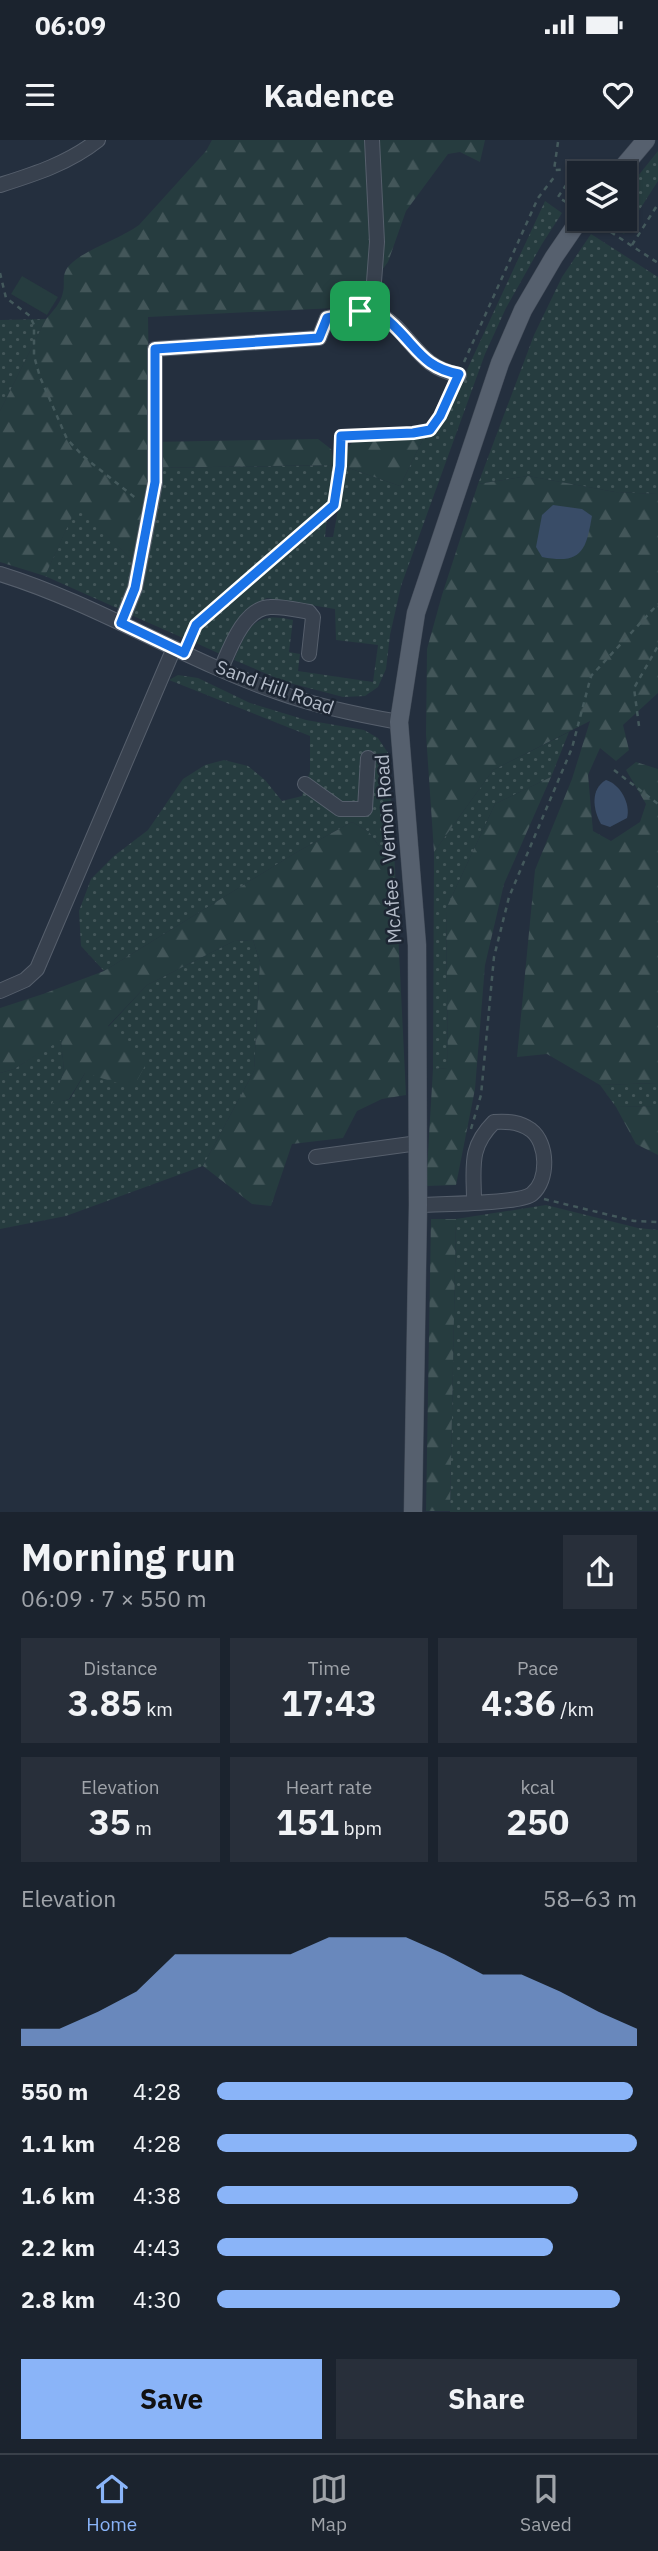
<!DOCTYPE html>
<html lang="en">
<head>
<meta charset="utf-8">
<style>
	body { margin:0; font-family:"IBM Plex Sans",sans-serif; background:#282f3a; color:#f1f3f6; height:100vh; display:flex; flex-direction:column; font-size:26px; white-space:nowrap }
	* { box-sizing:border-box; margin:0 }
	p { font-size:23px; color:#a0a4aa }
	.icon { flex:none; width:38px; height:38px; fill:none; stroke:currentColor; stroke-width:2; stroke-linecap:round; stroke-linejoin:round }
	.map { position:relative; height:1372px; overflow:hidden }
	.side { display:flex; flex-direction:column; background:#1b232e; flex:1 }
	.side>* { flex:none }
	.fabs { position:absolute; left:567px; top:21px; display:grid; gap:14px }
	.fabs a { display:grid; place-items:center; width:70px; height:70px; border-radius:0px; background:#1b232e; box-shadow:0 2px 5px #0004,0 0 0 2px #39404a; font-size:35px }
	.pin { position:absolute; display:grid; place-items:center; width:60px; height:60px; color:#fff; margin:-30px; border-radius:14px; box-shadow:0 4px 10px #0006 }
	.round { display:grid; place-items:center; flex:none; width:74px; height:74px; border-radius:0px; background:#282f3a }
	.summary { display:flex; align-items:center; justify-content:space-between; height:119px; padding:0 21px }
	h1 { font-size:38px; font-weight:700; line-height:52px }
	.figures { display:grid; grid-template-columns:repeat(3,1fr); gap:10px; height:119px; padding:7px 21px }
	.figures div { display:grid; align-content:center; border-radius:0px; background:#282f3a; text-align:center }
	.figures b { font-size:35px; font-weight:700 }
	.figures small { font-size:19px; font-weight:400 }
	.figures p { font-size:19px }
	.chart { height:196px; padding:14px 21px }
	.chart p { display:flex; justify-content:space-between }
	.chart svg { width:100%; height:126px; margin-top:7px; fill:#8ab4f8; opacity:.7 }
	.button { display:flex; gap:14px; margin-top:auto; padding:14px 21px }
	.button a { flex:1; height:80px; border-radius:0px; background:#8ab4f8; color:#111; font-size:28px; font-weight:700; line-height:80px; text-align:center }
	.button a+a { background:#282f3a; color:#f1f3f6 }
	ul { padding:0 21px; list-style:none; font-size:23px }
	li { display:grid; grid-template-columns:112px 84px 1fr; align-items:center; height:52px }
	li i { height:18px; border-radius:9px; background:#8ab4f8 }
	.status { display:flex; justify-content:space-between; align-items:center; height:49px; padding:0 35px; background:#1b232e; direction:ltr }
	.status svg { height:19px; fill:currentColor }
	header { display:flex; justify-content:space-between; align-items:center; height:91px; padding:0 21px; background:#1b232e; font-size:32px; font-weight:700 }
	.menu { display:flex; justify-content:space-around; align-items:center; height:98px; border-top:2px solid #39404a; background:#1b232e; font-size:19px; color:#a0a4aa }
	.menu a { display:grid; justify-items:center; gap:4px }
	.menu .selected { color:#8ab4f8 }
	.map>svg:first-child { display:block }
</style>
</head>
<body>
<div class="status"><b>06:09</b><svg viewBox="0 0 49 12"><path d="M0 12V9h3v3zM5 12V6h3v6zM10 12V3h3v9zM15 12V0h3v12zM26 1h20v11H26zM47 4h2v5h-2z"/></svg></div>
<header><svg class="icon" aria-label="menu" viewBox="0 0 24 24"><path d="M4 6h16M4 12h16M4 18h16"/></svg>Kadence<svg class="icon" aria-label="heart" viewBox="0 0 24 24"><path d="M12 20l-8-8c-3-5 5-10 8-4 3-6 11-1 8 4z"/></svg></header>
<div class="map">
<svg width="658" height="1372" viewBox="0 0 658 1372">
	<defs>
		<pattern id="grass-dots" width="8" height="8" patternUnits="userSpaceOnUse" patternTransform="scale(1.75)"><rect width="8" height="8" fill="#263c3f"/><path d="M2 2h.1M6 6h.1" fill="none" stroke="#435659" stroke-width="1.8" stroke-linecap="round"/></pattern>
		<pattern id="forest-firs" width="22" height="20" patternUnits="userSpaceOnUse" patternTransform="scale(1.75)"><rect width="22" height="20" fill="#263c3f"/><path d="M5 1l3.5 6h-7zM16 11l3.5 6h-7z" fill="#435659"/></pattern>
	</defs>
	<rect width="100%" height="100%" fill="#242f3e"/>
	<!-- grass -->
	<g fill="url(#grass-dots)">
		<polygon points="658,11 658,41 624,94 605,81 606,79 625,79 625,52"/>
		<path d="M545 61 562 73 542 104 506 168 485 214 401 446 390 495 386 529 378 547 365 556 343 557 286 542 234 520C248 487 254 471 293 480L289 512 300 514 298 531 373 542 378 505 336 500 335 469 267 458 244 471 220 514 196 503 201 489 327 378 325 397H333L346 327 400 346 424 297 432 296 441 286Z"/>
		<polygon points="591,94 658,137 658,354 615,352 528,336 478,344 534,195 562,137"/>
		<polygon points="46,179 0,271 0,180"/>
		<polygon points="335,325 334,345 329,364 194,479 183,498 131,475 159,328"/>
		<polygon points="77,365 133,421 128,448 119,469 45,436"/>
		<polygon points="178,535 198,538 250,563 306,580 364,590 378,598 388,613 395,729 369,692 352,682 297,712 104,831 81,806 79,771 91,739 114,716 148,690 183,639 205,625 224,620 248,626 265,640 282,661 302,656 310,631 310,596 169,540"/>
		<polygon points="569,592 551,637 495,664 446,769 448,928 433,929 434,712 493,630"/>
		<polygon points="253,800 260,822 254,931 203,1026 66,1076 0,1089 0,933 14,929 61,899 64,931 53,963 70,959 85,933 145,924 108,887 147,845 234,801"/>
		<polygon points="658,943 658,966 616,967 600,945"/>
		<polygon points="546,1065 638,1088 658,1090 658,1371 450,1372 456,1079"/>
	</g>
	<!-- forest -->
	<g fill="url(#forest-firs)">
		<path d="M212 0H485L480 22 460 12 448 14 406 71 388 122 355 167 148 177 150 302 318 299 331 309 335 325 150 328V342L133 421 77 366 45 436 0 422V271L46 179C53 171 61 163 63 152 65 145 62 137 66 130 76 112 119 100 139 85L206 11Z"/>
		<polygon points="424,297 400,346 346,327 347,309 355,299"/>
		<polygon points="528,336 615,352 658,354 658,553 623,585 629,610 616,621 600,608 588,635 593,691 611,701 640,682 646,664 626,630 636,622 658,629 658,943 600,945 547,914 517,917 535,730 572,639 590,581 493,630 434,712 426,594 427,509 442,455 478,344"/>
		<polygon points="551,637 504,744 485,825 475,949 456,1045 426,1046 433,929 448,928 446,769 495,664"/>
		<polygon points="352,682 369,692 395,729 406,955 382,959 357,971 343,998 292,1004 271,1066 252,1064 203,1026 254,931 260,822 253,800 234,801 147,845 108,886 146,924 133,948 85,933 69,959 52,964 64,931 61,900 14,929 0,933 0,868 43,854 104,831 297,712"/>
		<polygon points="658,966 658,1015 636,1004 616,967"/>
		<polygon points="431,1079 456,1079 450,1371 426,1371"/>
	</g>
	<!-- pitch -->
	<polygon fill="#263c3f" points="22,136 58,157 47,175 11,154"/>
	<!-- water -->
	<g fill="#394c67">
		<path d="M553 365 582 369 592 376C586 410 582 425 542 417L536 407 542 375Z"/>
		<path d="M606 640C620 644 631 664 627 678L610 687 601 684C593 670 590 649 606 640Z"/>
	</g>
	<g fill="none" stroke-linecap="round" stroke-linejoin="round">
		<defs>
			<g id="minor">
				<path d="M0 45C35 34 69 23 98 0"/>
				<path d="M366 163C376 171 388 179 397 188 419 211 426 228 459 235"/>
				<path d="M0 434C97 464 184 520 280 553 319 567 359 575 399 582"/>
				<polyline points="121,483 135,448 155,343 155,209 319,198 327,178 360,171 373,155 377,102 372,0"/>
				<path d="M221 529C230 508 244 468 270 467 283 466 297 470 309 472L313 477 309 514"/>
				<polyline points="305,644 340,669 365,669 368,618"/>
				<polyline points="0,851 25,840 37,829 174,508"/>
				<polyline points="316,1017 418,1003"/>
				<path d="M418 1065C438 1064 520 1064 532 1054 549 1040 548 1003 531 990 520 982 508 981 494 982 468 1008 474 1027 474 1062"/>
			</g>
			<g id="major">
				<polyline points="618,33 646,0"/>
				<polyline points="413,1372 418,1065 417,805 399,582 416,473 500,223 523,170 554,117 580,79"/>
			</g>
		</defs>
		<!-- minor casing -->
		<use href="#minor" stroke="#565f6c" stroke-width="16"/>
		<!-- major casing -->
		<use href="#major" stroke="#414a57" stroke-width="19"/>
		<!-- path -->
		<g stroke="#44595c" stroke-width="2.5" stroke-dasharray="5 5" stroke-linecap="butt">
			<polyline points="558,2 554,30 577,29 558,57 574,67"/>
			<polyline points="594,81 658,123"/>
			<polyline points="632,105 658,64"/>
			<polyline points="0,133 6,158 30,176 34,185 34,216 40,237 67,299 84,317 138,360"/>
			<polyline points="464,222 538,58 555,36"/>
			<polyline points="190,500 196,486 334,365 340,326 341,296 413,293 430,290 440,277 453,248"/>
			<polyline points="639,586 634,548 658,506"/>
			<polyline points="614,630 658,664"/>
			<polyline points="471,989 481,955 494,817 509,757 572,608 591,536 658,464"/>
			<polyline points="544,1059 634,1081 658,1082"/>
		</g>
		<!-- minor -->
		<use href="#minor" stroke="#38414e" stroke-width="14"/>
		<!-- major -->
		<use href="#major" stroke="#56606e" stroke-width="18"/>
	</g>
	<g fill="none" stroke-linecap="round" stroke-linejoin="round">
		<defs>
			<path id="route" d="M366 163C376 171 388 179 397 189 419 211 426 228 459 234L440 276 430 290 413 293 341 296 340 326 334 365 196 485 184 513 121 483 135 448 155 342V209L319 198 327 178 360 171Z"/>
		</defs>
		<!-- route casing -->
		<use href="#route" stroke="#fff" stroke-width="14"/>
		<!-- route -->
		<use href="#route" stroke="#1a73e8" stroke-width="9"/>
	</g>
	<g text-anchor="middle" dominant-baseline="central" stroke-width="5" stroke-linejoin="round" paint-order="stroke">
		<!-- street labels -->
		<g font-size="19" fill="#b4bcc9" stroke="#1d2633">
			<text transform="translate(275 547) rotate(20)">Sand Hill Road</text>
			<text transform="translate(388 709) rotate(-94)">McAfee - Vernon Road</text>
		</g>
	</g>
</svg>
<div class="fabs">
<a><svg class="icon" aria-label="layers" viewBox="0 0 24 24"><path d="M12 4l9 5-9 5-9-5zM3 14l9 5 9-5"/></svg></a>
</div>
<div class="pin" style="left:360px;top:171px;background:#1e9e55"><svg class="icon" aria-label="arrive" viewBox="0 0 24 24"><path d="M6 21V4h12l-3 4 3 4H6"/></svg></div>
</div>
<section class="side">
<div class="summary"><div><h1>Morning run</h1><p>06:09 · 7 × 550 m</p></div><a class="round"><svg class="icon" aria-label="share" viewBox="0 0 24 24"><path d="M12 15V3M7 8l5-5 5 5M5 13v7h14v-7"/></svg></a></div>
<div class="figures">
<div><p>Distance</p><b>3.85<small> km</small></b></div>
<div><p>Time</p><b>17:43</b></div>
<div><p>Pace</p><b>4:36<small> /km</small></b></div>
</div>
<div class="figures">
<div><p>Elevation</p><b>35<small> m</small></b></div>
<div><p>Heart rate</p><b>151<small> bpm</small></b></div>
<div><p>kcal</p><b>250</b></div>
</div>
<div class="chart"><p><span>Elevation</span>58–63 m</p>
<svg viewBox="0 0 160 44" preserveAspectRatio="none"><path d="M0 44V38L10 38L20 32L30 25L40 12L50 12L60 12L70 12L80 6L90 6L100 6L110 12L120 19L130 19L140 25L150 32L160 38V44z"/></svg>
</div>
<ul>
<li><b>550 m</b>4:28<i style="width:99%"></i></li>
<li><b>1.1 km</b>4:28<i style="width:100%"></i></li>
<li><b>1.6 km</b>4:38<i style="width:86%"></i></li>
<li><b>2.2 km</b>4:43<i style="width:80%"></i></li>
<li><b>2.8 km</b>4:30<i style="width:96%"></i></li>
</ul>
<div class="button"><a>Save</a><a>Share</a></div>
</section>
<nav class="menu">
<a class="selected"><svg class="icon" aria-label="home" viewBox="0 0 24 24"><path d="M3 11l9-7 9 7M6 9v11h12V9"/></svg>Home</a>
<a><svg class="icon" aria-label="map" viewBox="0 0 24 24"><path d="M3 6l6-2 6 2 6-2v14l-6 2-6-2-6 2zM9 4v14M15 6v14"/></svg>Map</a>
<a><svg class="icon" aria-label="saved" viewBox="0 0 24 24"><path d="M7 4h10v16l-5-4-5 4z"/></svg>Saved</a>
</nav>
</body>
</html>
